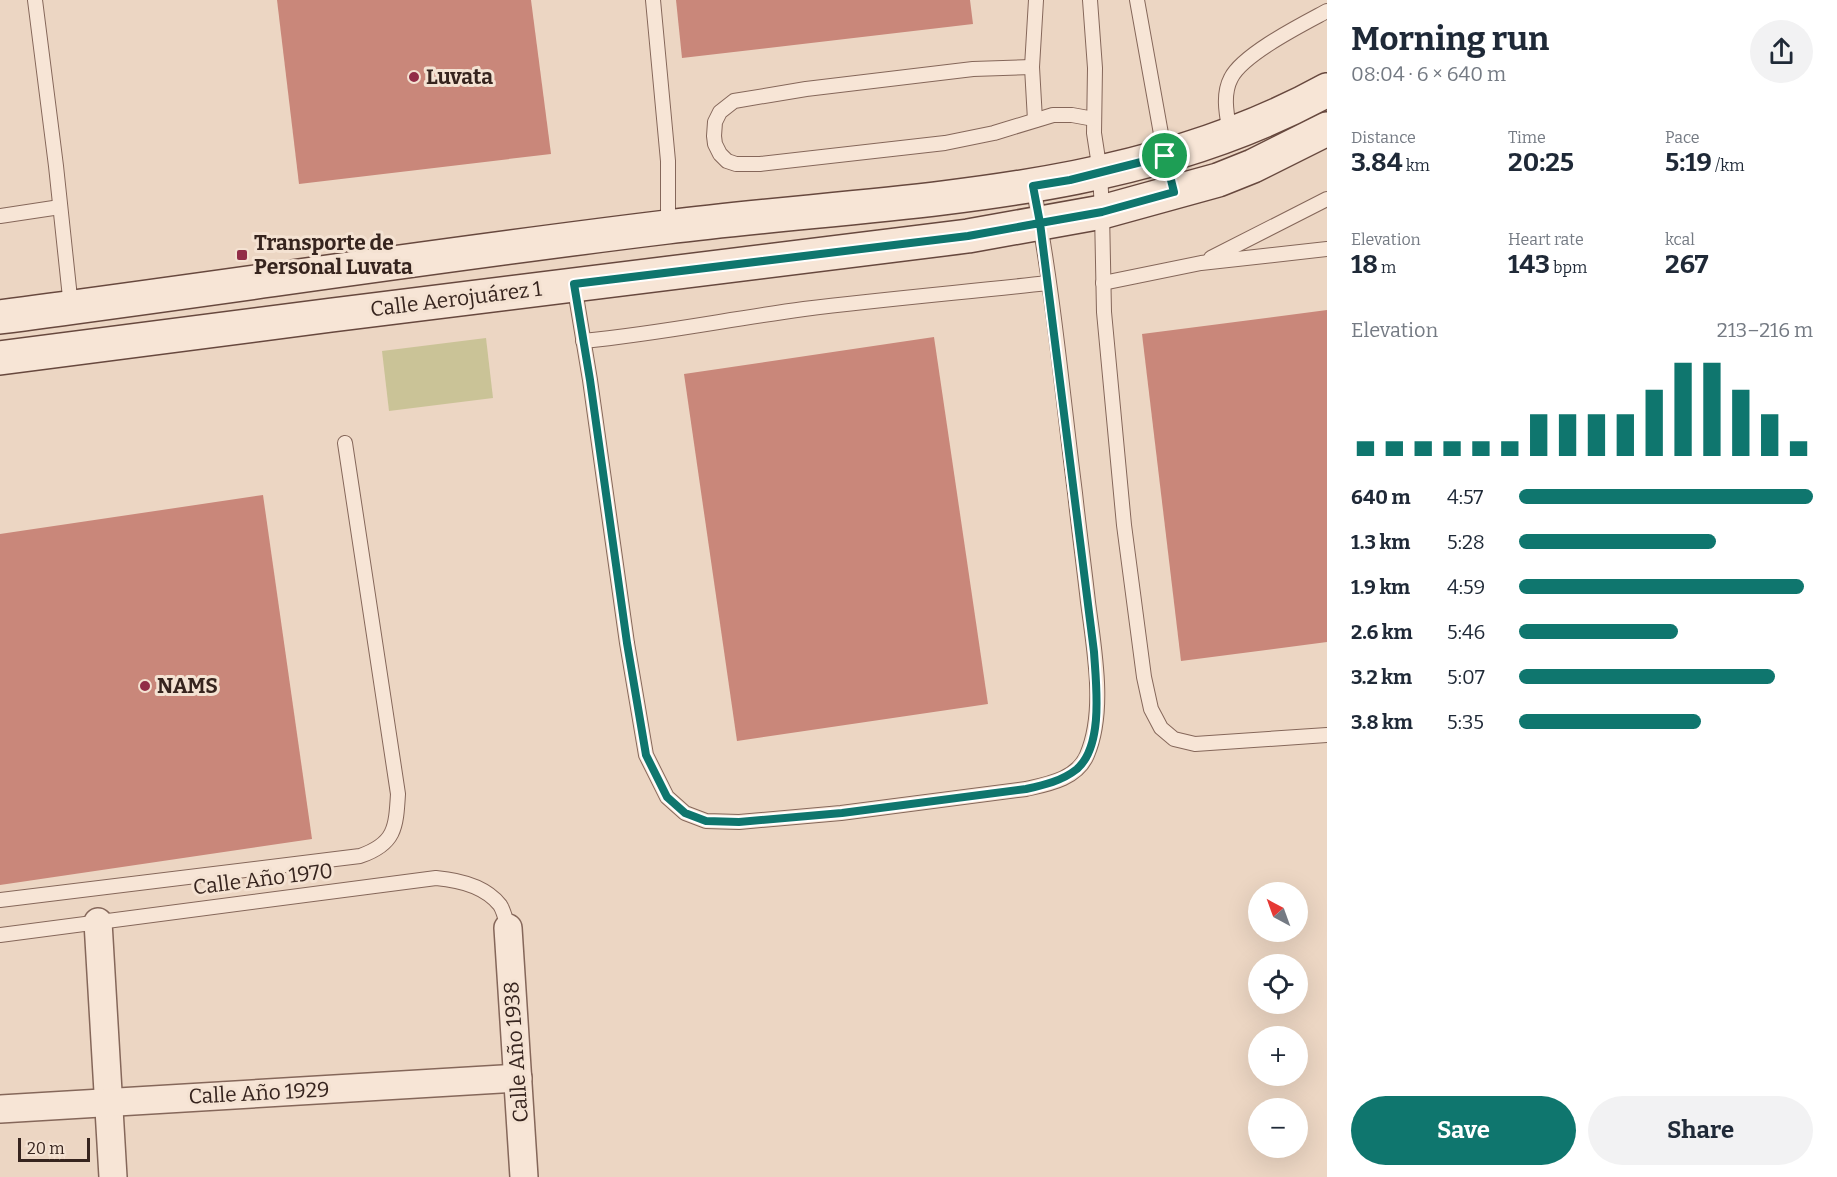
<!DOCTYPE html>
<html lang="en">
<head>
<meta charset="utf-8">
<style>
	body { margin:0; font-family:Bitter,serif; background:#f2f2f3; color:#1f2937; height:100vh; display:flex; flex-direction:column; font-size:22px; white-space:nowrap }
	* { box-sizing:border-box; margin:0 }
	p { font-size:20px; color:#747a83 }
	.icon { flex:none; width:33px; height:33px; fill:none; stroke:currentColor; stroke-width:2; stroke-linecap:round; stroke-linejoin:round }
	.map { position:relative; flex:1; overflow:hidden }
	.sheet { display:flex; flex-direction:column; background:#fff; width:510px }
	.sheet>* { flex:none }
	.needle { width:39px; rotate:319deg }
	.fabs { position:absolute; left:1248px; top:882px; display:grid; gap:12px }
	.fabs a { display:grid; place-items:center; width:60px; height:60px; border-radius:50%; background:#fff; box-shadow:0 6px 24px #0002; font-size:30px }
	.scale { position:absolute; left:18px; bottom:15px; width:72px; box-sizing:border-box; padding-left:6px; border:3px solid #36241e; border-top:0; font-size:16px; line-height:21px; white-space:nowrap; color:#36241e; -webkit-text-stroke:4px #f4e2d2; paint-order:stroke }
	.pin { position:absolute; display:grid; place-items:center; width:51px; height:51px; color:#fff; margin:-26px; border:3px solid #fff; border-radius:50%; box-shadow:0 2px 6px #0007 }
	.round { display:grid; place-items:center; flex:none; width:63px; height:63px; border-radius:32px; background:#f2f2f3 }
	.head { display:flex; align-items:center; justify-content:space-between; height:102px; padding:0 24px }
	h1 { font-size:33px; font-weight:700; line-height:45px }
	.figures { display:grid; grid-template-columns:repeat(3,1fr); gap:9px; height:102px; padding:6px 24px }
	.figures div { display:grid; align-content:center }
	.figures b { font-size:26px; font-weight:700 }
	.figures small { font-size:16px; font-weight:400 }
	.figures p { font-size:16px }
	.chart { height:168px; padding:12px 24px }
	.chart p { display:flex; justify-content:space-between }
	.chart svg { width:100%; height:108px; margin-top:6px; stroke:#0f766e; stroke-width:6 }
	.cta { display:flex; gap:12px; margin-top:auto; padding:12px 24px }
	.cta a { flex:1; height:69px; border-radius:36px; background:#0f766e; color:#fff; font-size:24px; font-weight:700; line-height:69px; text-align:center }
	.cta a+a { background:#f2f2f3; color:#1f2937 }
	ul { padding:0 24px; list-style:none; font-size:20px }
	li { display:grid; grid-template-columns:96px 72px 1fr; align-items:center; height:45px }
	li i { height:15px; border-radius:8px; background:#0f766e }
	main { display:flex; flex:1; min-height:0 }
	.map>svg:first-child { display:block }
</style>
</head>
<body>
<main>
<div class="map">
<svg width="1327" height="1177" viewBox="0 0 1327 1177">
	<rect width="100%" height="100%" fill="#ecd6c3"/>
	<!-- green -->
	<polygon fill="#cac397" points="486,338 493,398 389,411 382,351"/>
	<!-- building -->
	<g fill="#c9877a">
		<polygon points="277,0 531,0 551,154 299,184"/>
		<polygon points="676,0 970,0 973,24 682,58"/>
		<polygon points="1327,310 1327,642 1181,661 1142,334"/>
		<polygon points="934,337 988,704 737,741 684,374"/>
		<polygon points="263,495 312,839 0,885 0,534"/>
	</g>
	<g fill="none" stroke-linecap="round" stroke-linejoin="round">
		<defs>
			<g id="lane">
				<polyline points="35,0 56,166 71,307"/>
				<polyline points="653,0 668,161 668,226"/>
				<polyline points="1090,0 1095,68 1094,133 1100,172 1102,212 1104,312 1124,525 1144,677 1151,709 1161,728 1174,739 1195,744 1327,735"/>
				<polyline points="1137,0 1165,156 1174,192"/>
				<polyline points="1032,67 973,69 806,89 734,101 720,112 715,122 714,136 715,144 720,154 727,161 736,164 760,164 945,143 994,133 1053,115 1072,115 1094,119"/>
				<polyline points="1035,120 1032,67 1036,0"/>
				<path d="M1230 133C1227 116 1222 95 1231 78 1243 54 1303 24 1327 11"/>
				<polyline points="0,216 60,207"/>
				<polyline points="1211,258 1327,199"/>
				<polyline points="1103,283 1201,263 1327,249"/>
				<path d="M574 284 590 380 627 643 646 755 667 797 685 813 706 821 739 822 841 813 1026 789C1048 784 1077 779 1087 755 1106 711 1094 649 1088 602 1084 566 1079 530 1075 493 1062 391 1053 288 1033 186"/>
				<path d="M583 341C657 334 730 319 804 309 885 299 966 292 1048 283"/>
				<path d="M0 900 360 856C395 844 396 828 398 794L345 443"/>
				<path d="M0 935 436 878C459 880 485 886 500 905 504 911 506 921 508 928"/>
			</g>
			<g id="street">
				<polyline points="98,922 113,1177"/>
				<polyline points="508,928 524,1177"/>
				<polyline points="0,1109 518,1078"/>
			</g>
			<g id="secondary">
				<path d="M0 317C222 288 444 254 667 227 889 199 1126 201 1327 90"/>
				<polyline points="0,358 332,315 968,236 1102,212 1218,180 1253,166 1327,129"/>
			</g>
		</defs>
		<!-- lane casing -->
		<use href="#lane" stroke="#85675a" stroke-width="16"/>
		<!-- street casing -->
		<use href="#street" stroke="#85675a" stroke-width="30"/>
		<!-- secondary casing -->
		<use href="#secondary" stroke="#67483e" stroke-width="36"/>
		<!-- lane -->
		<use href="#lane" stroke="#f7e5d6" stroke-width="14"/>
		<!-- street -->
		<use href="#street" stroke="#f7e5d6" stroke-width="27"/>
		<!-- secondary -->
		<use href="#secondary" stroke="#f7e5d6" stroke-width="33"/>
	</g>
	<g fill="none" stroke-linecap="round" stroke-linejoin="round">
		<defs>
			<path id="route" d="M1165 156 1070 180 1033 186 1040 223 968 236 574 284 590 380 627 643 646 755 667 797 685 813 706 821 739 822 842 813 1026 789C1044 785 1062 781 1077 769 1104 745 1096 684 1094 652L1040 223 1102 212 1174 192 1165 156"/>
		</defs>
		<!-- route casing -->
		<use href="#route" stroke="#fff" stroke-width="12"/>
		<!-- route -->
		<use href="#route" stroke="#0f766e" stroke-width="8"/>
	</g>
	<!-- markers -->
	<g fill="#922d47" stroke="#f4e2d2" stroke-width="2">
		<circle cx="414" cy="77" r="6"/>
		<rect x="236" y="249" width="12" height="12" rx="3"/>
		<circle cx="145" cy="686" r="6"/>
	</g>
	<g text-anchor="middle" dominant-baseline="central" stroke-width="6" stroke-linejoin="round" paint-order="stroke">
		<!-- poi labels -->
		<g font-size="21" font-weight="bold" fill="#36241e" stroke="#f4e2d2" text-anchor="start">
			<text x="426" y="77">Luvata</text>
			<text x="254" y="243">Transporte de<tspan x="254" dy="24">Personal Luvata</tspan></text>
			<text x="157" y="686">NAMS</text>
		</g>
		<!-- street labels -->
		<g font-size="21" fill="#36241e" stroke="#f4e2d2">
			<text transform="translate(456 299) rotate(-7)">Calle Aerojuárez 1</text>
			<text transform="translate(263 879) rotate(-7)">Calle Año 1970</text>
			<text transform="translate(516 1052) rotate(-94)">Calle Año 1938</text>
			<text transform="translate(259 1093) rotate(-3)">Calle Año 1929</text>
		</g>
	</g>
</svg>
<div class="fabs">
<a><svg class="needle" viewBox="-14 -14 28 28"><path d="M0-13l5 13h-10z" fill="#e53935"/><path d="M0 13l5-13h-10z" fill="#747a83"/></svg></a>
<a><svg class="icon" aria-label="locate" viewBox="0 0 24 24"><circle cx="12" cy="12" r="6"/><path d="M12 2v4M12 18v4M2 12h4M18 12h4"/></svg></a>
<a>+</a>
<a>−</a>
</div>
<div class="scale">20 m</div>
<div class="pin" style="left:1165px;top:156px;background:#1e9e55"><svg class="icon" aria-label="arrive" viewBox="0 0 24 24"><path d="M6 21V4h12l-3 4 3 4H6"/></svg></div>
</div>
<section class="sheet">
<div class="head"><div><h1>Morning run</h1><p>08:04 · 6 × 640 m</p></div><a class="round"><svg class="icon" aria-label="share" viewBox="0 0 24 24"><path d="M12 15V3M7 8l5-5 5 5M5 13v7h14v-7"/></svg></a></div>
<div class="figures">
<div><p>Distance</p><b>3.84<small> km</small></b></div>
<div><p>Time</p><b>20:25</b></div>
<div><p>Pace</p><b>5:19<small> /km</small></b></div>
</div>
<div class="figures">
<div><p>Elevation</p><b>18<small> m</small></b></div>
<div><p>Heart rate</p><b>143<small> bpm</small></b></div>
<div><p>kcal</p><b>267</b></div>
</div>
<div class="chart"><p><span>Elevation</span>213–216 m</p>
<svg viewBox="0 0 160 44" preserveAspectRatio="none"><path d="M5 44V38M15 44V38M25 44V38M35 44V38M45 44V38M55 44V38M65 44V27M75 44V27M85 44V27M95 44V27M105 44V17M115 44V6M125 44V6M135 44V17M145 44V27M155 44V38"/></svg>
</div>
<ul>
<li><b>640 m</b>4:57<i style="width:100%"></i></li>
<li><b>1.3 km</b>5:28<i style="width:67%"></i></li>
<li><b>1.9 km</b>4:59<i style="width:97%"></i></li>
<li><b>2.6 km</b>5:46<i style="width:54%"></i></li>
<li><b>3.2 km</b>5:07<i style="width:87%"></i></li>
<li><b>3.8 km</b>5:35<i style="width:62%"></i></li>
</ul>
<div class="cta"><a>Save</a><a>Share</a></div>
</section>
</main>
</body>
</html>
